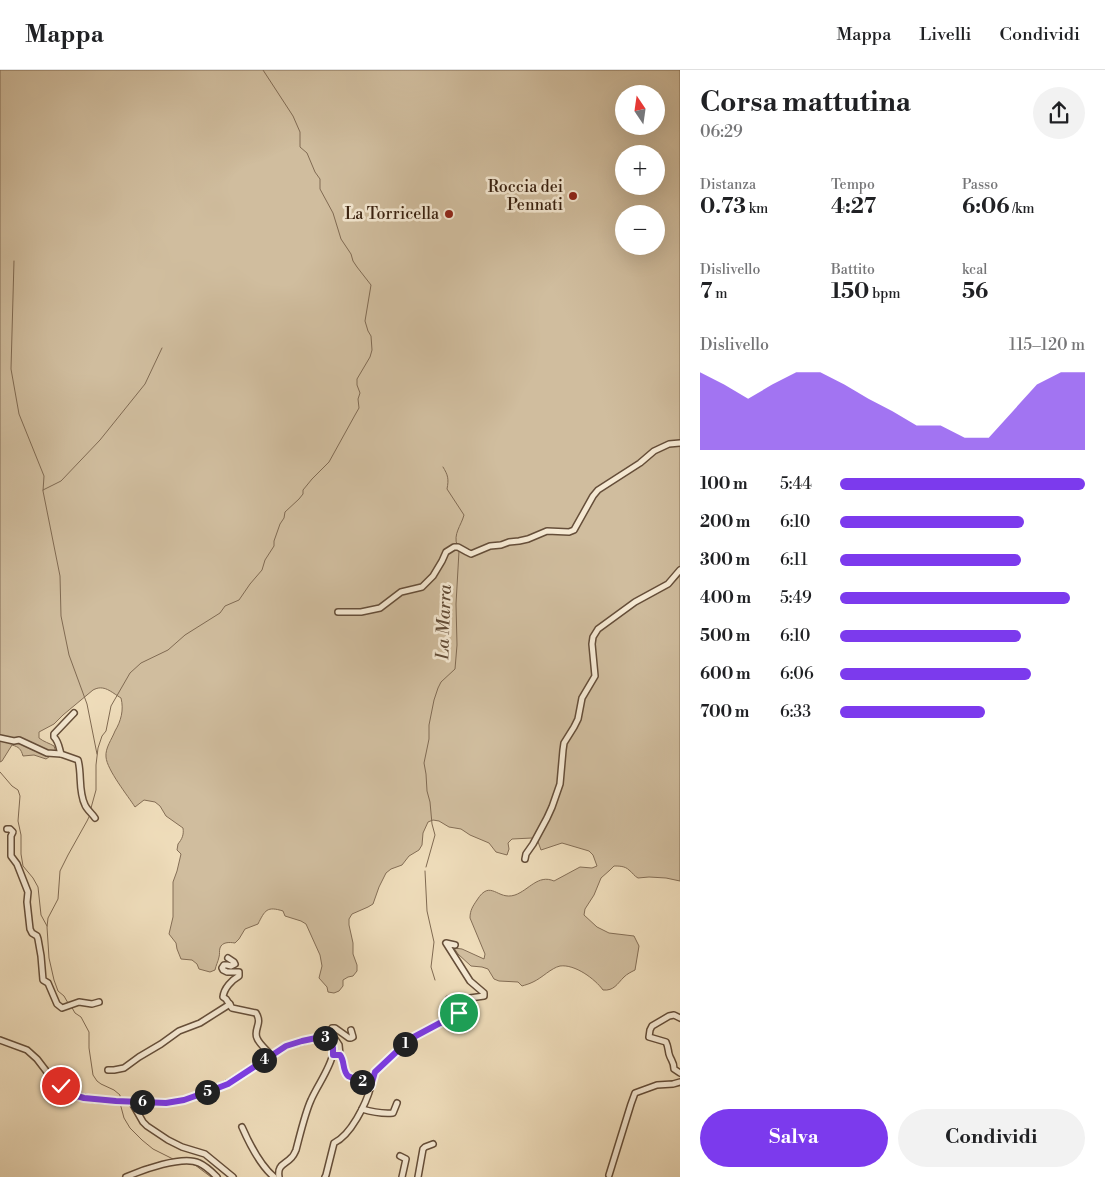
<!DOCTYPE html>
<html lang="it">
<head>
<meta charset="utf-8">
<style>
	body { margin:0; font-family:"Libre Bodoni",serif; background:#f2f2f2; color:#202124; height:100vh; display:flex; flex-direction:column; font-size:19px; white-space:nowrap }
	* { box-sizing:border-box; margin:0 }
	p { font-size:16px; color:#757577 }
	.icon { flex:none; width:28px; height:28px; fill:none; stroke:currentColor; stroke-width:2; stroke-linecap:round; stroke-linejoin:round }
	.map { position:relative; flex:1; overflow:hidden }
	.details { display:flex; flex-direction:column; background:#fff; width:425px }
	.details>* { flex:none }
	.needle { width:32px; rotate:347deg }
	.fabs { position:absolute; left:615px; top:15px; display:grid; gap:10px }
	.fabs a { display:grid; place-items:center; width:50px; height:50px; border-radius:50%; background:#fff; box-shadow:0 5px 20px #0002; font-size:25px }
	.pin { position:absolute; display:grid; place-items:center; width:42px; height:42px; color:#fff; margin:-21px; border:2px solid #fff; border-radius:50%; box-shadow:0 1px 5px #0007 }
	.km { position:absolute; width:25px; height:25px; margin:-12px; border-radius:50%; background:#222; color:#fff; font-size:14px; line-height:25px; text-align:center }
	.round { display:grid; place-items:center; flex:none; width:52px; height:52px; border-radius:26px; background:#f2f2f2 }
	.summary { display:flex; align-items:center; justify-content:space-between; height:85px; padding:0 20px }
	h1 { font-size:28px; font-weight:800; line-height:38px }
	.metrics { display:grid; grid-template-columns:repeat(3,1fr); gap:8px; height:85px; padding:5px 20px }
	.metrics div { display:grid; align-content:center }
	.metrics b { font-size:21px; font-weight:800 }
	.metrics small { font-size:14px; font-weight:400 }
	.metrics p { font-size:14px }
	.chart { height:140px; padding:10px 20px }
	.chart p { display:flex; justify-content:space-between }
	.chart svg { width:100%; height:90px; margin-top:5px; fill:#7c3aed; opacity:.7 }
	.cta { display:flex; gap:10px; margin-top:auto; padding:10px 20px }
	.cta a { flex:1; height:58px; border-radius:30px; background:#7c3aed; color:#fff; font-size:20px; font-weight:800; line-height:58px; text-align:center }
	.cta a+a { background:#f2f2f2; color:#202124 }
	ul { padding:0 20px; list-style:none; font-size:16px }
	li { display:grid; grid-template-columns:80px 60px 1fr; align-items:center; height:38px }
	li i { height:12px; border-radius:6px; background:#7c3aed }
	header { display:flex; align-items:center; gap:30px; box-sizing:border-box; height:70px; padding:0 25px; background:#fff; border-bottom:1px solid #e0e0e0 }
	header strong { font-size:24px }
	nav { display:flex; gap:28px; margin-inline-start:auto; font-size:18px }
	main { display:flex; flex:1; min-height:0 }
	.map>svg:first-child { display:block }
</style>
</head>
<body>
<header>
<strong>Mappa</strong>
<nav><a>Mappa</a><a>Livelli</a><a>Condividi</a></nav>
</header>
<main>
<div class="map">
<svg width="680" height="1107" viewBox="0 0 680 1107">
	<rect width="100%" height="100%" fill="#efddbb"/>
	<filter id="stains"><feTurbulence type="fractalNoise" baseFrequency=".004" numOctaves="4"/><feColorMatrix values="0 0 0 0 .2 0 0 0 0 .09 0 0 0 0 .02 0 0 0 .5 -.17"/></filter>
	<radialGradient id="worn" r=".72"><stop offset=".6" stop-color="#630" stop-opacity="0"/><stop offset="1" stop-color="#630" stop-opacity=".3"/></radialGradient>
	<!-- green -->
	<path fill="#d0bd9e" stroke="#846e56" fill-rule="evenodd" d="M0 0H680V811L666 808 649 807 638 808C634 806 633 803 629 800 625 796 619 796 614 796L610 800 601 808 594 825 585 839 584 845 597 857 609 863 634 866 639 876 635 900C631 902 627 904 624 907 617 914 614 921 603 920 595 909 575 894 560 896 551 898 542 908 533 912 529 914 525 915 522 916L518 912 499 911 494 909 488 899 482 897 471 896 458 884 454 878 462 879 484 889 485 884 470 848C470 840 473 836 477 830 491 808 497 831 515 825 529 820 538 804 554 811L580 797 592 798 597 796 593 785 589 781 562 773 541 780 537 769 532 768 512 769 508 773 509 779 507 785 496 782 489 773 470 765 461 759 449 757 439 751 433 750 428 752 423 763 422 775 419 780 409 786 402 795 391 799 386 803 379 817 373 834 368 837 352 844 349 849V855L353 873V884L357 895V901L353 906 348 907 343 910V916L339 921 334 923 328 922 327 917 319 908 322 896 320 885 306 854 301 851 285 846 283 841C267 836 265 840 258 854L245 859 239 869 235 873C229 872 222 872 220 878 219 881 220 884 219 887 218 892 216 895 215 900L210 902 199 899 197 894 192 890 181 889 177 879 176 873 169 864 173 847V812L177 801 181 784 177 780 178 774C182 769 184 765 183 758L166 746 160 736 155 732 144 730 135 737C128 726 107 700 106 687 105 678 112 669 115 661 121 651 124 640 121 628 111 622 104 614 93 620L63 645 54 654 39 662V668C44 672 49 673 54 676L56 682 46 689 34 685 23 686C21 679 19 677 12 675L2 691 0 692ZM624 24H656V56H624ZM624 84H656V116H624ZM624 144H656V176H624Z"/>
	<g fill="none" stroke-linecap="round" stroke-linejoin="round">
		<!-- stream -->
		<g stroke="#806a52" stroke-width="1">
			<polyline points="14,191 11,299 19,344 44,406 43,421 60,506 61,546 69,585 87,634 97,684"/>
			<path d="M443 397C448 405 449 409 447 419L464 445C461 456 453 464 457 475"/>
			<polyline points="43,420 61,411 100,370 145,314 162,278"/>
			<polyline points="0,702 12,716 18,720 20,726 18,751 21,765 21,784 23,796 33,808 38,817 41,845 47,856"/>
			<polyline points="91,738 96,720 96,695 98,678 102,666 106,661 111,636 130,603 141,593 168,580 185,565 220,543 225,536 239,530 250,514 262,500 265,490 274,476 274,471 280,454 284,448 285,442 299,429 303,424 303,420 312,409 329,392 355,345 359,338 358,329 360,323 357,315 357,309 370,287 372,280 371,266 368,261 365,251 371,215 357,197 353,191 351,184 341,169 333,143 320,119 320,109 315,102 307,83 300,77 300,62 293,46 263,0"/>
			<polyline points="426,797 435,765 432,754 430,732 427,721 426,704 424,693 429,669 429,655 434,630 438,618 441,612 455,599 457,575 456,534 459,481"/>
			<polyline points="425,801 427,841 434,872 431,897 435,910"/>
			<polyline points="68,933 64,926 58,921 54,910 49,888 47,857 48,848 58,829 60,801 68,785 87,751 90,745"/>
			<polyline points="71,936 75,943 81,947 89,962 89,978 93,1005 97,1011 101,1014 114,1020 120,1025 120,1029"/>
			<polyline points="120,1033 124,1048 130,1058 142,1070 153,1079 175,1090"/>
			<polyline points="186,1093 195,1095 211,1107"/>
		</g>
		<defs>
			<g id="street">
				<polyline points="338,542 361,542 380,538 401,522 422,517 433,506 442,491 446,482 454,477 458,477 467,482 471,484 490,476 501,475 509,472 519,471 528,469 547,461 569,462 574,460 593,426 598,420 640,393 654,381 669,374 680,373"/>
				<path d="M74 643 54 664V667C59 672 59 678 61 684L78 690C82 704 78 721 85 735 87 740 92 743 95 748"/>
				<polyline points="0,668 14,671 19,670 47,683 61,684"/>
				<polyline points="7,759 10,759 13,762 11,766 11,786 17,794 28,822 27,832 30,859 32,863 37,866 38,869 41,886 43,910 48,913 57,934 62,938 79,932 92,934 99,932"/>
				<polyline points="525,789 526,784 533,774 547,748 552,737 560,714 563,680 564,673 574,657 578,649 582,628 595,606 592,574 593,567 598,559 635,532 668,514 680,500"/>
				<path d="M228 888 234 892 235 894 231 896 227 895H224L222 898 223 900 227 902H239V906C232 910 224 918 223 927L226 929 232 938 256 943C263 954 253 959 257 968 259 974 267 980 271 985"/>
				<path d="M680 948 674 945 669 946 652 956 650 960 649 967 666 972C668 976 668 979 669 984 671 991 674 991 674 999L680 1003"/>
				<path d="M0 970 27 980 37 989 50 1006 70 1024 96 1030 166 1033 184 1030 215 1019 228 1013 286 976 321 967 328 968C331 973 334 977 333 983 331 997 317 1016 311 1030 305 1043 300 1065 296 1080 295 1082 294 1085 292 1087 285 1095 277 1094 279 1107"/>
				<polyline points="338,985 340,985 339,975 331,963 331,960 332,958 335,958 349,968 351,968 353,967 351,960"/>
				<polyline points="108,1000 114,1000 124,998 139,987 161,974 179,961 200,953 230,934"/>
				<polyline points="371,1016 375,1002 411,969 440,953 458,947 461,945 449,933 449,929 453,928 463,929 484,926 484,923 470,911 446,873 455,875"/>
				<polyline points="131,1031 143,1052 147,1056 168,1070 182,1077 205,1084 233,1107"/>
				<path d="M362 1039C372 1042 382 1044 393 1043L397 1033"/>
				<path d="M242 1057C249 1073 261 1096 274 1107"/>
				<polyline points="400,1086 406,1089 402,1107"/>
				<polyline points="609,1105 631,1034 635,1023 657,1015 673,1014 680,1012"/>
				<path d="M126 1107C142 1100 183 1085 199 1093 206 1096 212 1102 217 1107"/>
				<path d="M325 1107 326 1105 334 1073C351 1065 366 1034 371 1016L348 1006C342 1000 346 991 340 985"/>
				<polyline points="418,1107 423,1079 425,1077 433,1074"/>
			</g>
		</defs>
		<!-- street casing -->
		<use href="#street" stroke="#654e39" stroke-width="8"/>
		<!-- street -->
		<use href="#street" stroke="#f5e9d3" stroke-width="5"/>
	</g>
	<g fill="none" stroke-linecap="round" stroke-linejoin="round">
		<defs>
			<path id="route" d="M61 1016 70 1024 84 1028 116 1031 166 1033 184 1030 215 1019 228 1014 286 976 302 971 321 967 328 968 332 974 333 978V985H340C345 991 342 1000 348 1006L371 1016 375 1002 410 969 440 953 458 948 461 945 459 943"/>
		</defs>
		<!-- route casing -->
		<use href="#route" stroke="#fff" stroke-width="10"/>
		<!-- route -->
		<use href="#route" stroke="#7c3aed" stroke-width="6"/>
	</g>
	<!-- markers -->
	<g fill="#8f2418" stroke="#f5e9d3" stroke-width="2">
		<circle cx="573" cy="126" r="5"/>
		<circle cx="449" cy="144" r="5"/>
	</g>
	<g text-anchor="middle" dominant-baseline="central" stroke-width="5" stroke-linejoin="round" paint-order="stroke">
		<!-- poi labels -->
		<g font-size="16" fill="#371f0e" stroke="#f5e9d3" text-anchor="end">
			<text x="563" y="117">Roccia dei<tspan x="563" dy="18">Pennati</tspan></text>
			<text x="439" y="144">La Torricella</text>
		</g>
		<!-- water labels -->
		<g font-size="18" font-style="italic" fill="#614b36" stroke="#f5e9d3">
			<text transform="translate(444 552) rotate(-88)">La Marra</text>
		</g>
	</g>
	<rect width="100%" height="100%" filter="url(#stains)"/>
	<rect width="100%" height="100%" fill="url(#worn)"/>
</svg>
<div class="fabs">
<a><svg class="needle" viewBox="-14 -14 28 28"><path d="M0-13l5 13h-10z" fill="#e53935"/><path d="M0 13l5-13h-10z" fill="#757577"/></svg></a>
<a>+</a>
<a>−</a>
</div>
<div class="pin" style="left:459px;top:943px;background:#1e9e55"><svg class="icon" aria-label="arrive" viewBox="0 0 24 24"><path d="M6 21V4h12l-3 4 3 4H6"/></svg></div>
<div class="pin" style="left:61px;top:1016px;background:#d93025"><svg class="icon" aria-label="check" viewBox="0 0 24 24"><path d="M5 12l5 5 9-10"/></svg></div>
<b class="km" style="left:405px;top:974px">1</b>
<b class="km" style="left:362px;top:1012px">2</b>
<b class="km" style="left:325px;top:968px">3</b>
<b class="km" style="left:264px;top:990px">4</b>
<b class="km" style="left:207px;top:1022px">5</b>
<b class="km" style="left:142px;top:1032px">6</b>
</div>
<section class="details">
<div class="summary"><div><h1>Corsa mattutina</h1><p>06:29</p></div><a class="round"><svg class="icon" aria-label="share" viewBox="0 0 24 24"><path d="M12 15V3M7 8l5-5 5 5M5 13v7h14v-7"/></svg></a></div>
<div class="metrics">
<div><p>Distanza</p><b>0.73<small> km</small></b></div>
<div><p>Tempo</p><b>4:27</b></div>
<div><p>Passo</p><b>6:06<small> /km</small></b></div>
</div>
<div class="metrics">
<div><p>Dislivello</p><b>7<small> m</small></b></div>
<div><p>Battito</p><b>150<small> bpm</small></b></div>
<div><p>kcal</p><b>56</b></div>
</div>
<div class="chart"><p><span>Dislivello</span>115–120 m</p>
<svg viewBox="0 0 160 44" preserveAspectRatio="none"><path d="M0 44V6L10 12L20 19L30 12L40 6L50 6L60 12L70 19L80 25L90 32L100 32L110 38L120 38L130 25L140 12L150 6L160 6V44z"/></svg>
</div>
<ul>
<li><b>100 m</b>5:44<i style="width:100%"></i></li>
<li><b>200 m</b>6:10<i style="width:75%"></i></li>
<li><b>300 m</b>6:11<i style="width:74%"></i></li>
<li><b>400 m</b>5:49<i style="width:94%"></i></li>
<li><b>500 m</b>6:10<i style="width:74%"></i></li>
<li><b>600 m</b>6:06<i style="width:78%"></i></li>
<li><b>700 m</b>6:33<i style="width:59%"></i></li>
</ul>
<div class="cta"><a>Salva</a><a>Condividi</a></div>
</section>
</main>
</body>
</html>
